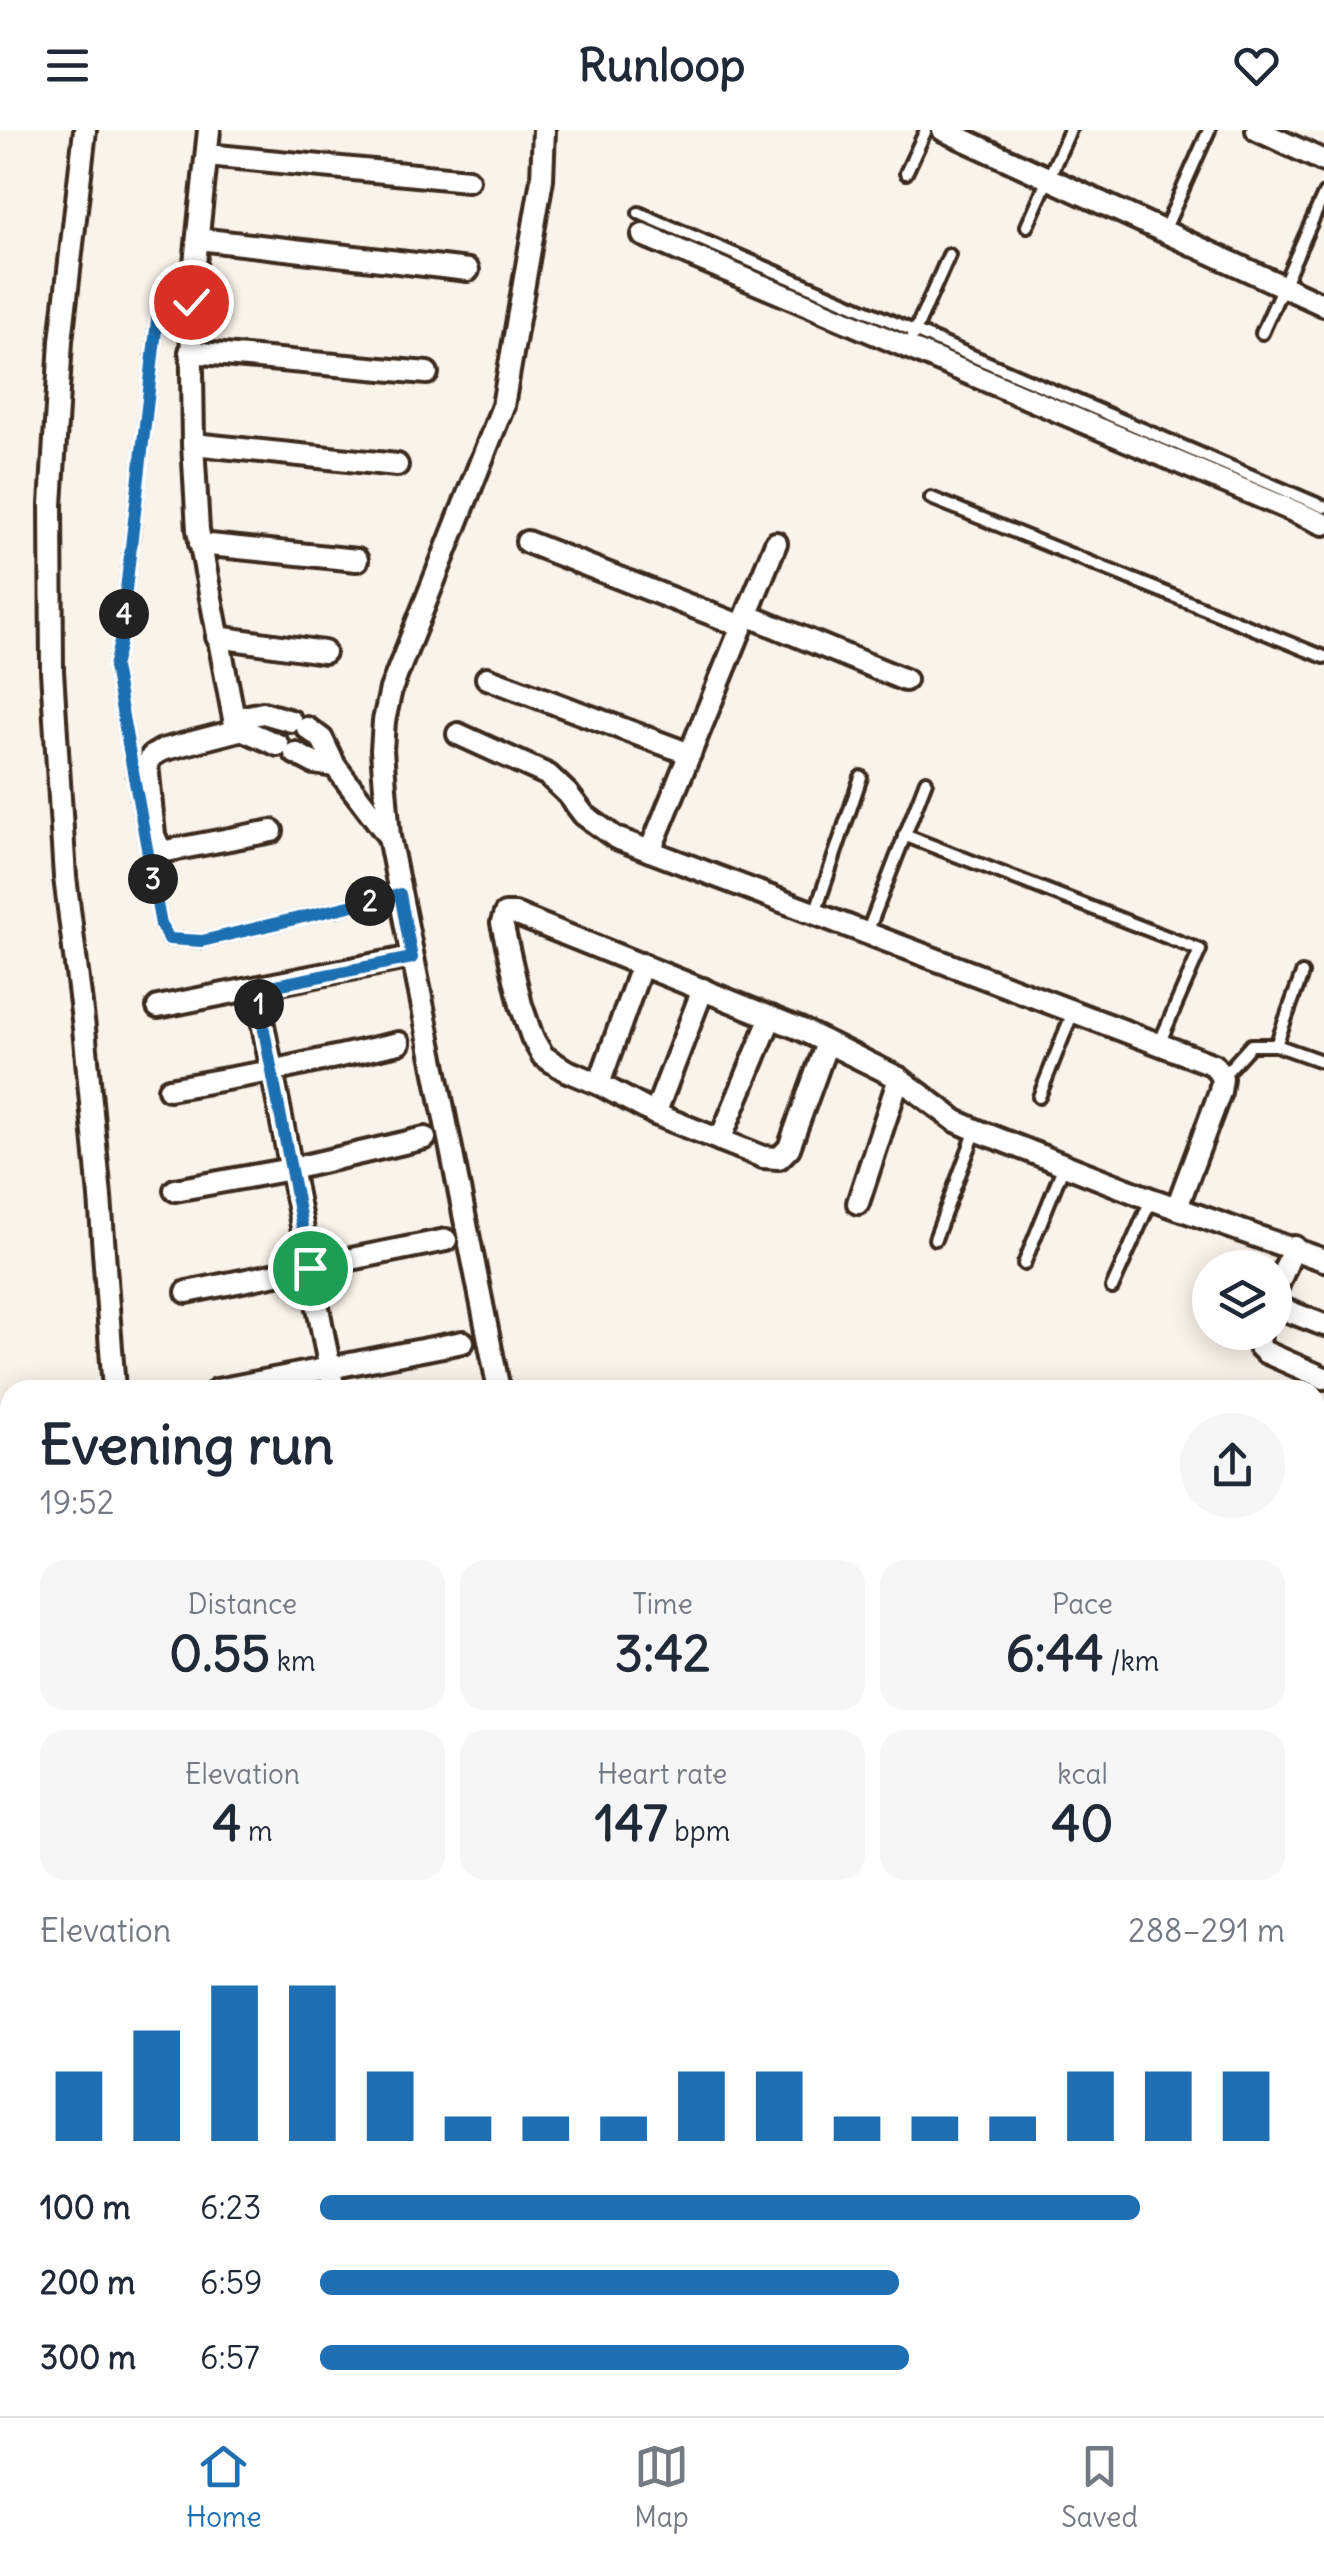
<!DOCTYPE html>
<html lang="en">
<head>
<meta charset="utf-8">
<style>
	body { margin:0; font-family:Delius,sans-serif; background:#f6f6f7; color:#1f2937; height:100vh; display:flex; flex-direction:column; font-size:38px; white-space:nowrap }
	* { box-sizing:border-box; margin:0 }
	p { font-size:32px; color:#747a83 }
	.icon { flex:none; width:55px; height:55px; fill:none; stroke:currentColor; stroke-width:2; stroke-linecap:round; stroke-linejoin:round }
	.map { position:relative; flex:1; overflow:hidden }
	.details { position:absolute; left:0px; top:1250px; width:1325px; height:1038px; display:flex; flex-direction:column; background:#fff; border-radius:30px 30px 0 0; box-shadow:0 5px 25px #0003 }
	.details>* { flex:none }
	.tools { position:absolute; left:1192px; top:1120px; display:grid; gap:20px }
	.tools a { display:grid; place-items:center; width:100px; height:100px; border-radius:50%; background:#fff; box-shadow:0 5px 25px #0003; font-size:50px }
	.pin { position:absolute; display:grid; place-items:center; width:85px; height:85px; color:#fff; margin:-42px; border:5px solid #fff; border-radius:50%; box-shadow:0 2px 10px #0007 }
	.km { position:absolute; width:50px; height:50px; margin:-25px; border-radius:50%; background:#222; color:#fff; font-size:28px; line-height:50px; text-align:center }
	.round { display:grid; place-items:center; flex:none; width:105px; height:105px; border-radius:52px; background:#f6f6f7 }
	.headline { display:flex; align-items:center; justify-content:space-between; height:170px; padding:0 40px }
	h1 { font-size:55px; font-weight:700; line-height:75px }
	.stats { display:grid; grid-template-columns:repeat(3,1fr); gap:15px; height:170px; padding:10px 40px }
	.stats div { display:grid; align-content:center; border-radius:25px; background:#f6f6f7; text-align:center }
	.stats b { font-size:50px; font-weight:700 }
	.stats small { font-size:28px; font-weight:400 }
	.stats p { font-size:28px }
	.chart { height:280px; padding:20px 40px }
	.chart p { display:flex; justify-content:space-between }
	.chart svg { width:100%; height:180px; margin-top:10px; stroke:#1f6fb2; stroke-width:6 }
	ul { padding:0 40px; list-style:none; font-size:32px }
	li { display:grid; grid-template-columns:160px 120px 1fr; align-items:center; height:75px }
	li i { height:25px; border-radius:12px; background:#1f6fb2 }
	header { display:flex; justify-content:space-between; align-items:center; height:130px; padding:0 40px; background:#fff; font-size:45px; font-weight:700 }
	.dock { display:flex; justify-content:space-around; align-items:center; height:140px; border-top:2px solid #e0e1e3; background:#fff; font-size:28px; color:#747a83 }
	.dock a { display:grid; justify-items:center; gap:5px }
	.dock .on { color:#1f6fb2 }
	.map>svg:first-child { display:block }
</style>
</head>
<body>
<header><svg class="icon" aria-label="menu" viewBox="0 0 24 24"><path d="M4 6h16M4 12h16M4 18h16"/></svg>Runloop<svg class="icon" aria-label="heart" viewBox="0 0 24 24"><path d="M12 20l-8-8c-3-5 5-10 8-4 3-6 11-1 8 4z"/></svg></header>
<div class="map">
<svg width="1324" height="2286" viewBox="0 0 1324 2286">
	<rect width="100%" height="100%" fill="#faf3ea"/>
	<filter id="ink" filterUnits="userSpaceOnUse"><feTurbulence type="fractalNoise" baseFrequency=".01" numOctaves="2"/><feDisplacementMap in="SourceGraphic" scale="20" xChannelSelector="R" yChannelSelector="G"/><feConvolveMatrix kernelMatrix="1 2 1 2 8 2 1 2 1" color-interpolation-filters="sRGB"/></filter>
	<g filter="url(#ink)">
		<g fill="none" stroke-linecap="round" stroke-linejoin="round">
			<defs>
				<g id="service">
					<polyline points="906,43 926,0"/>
					<polyline points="639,83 1324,377"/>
					<polyline points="1027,96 1070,0"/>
					<polyline points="1164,101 1209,0"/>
					<polyline points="194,140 170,148 158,182 120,512 114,537 161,795 169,809 202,811 400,764"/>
					<polyline points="1262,203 1324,64"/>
					<polyline points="913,206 949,125"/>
					<polyline points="931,368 1324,527"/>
					<polyline points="904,705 1200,820 1159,914"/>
					<polyline points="815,783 861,647"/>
					<polyline points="867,803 926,651"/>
					<polyline points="1276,915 1302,844"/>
					<polyline points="1222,947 1251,915 1276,915 1324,932"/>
					<polyline points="1039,967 1073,882"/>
					<polyline points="935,1109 976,1000"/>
					<polyline points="1024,1134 1064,1035"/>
					<polyline points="1112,1158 1151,1070"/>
					<polyline points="1315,1899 1324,1903"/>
				</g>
				<g id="minor">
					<polyline points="85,0 61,211 51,375 52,541 65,747 84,898 100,1067 114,1260"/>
					<polyline points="209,0 191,172 193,314 198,400 234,589 246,601 278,615"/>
					<polyline points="943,0 1324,175"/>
					<polyline points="1257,0 1324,31"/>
					<polyline points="207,25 468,50"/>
					<polyline points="643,105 1324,394"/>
					<polyline points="198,109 468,140"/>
					<polyline points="190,222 427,243"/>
					<polyline points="193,314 397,335"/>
					<polyline points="527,412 742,496"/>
					<polyline points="776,413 650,721 1214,935 1222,948 1220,962 1177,1077"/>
					<polyline points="200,414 357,430"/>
					<polyline points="747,485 905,550"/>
					<polyline points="217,507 324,522"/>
					<polyline points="487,548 690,624"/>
					<polyline points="234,589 263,583 291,591"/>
					<polyline points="307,598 322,609 335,636 389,707 499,1260"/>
					<polyline points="243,599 162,620 152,626 147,634 154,705 159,717 166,721 272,701"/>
					<polyline points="458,604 548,645 568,664 584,685 616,708 650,721"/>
					<polyline points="295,623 314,633 335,636"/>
					<polyline points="389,707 382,620 384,591 391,559 503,276 542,49 544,0"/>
					<polyline points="256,859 334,1260"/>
					<polyline points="158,877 412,827"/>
					<polyline points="827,913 789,1018 779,1028 763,1027 655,984 599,954 565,940 543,926 532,907 521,875 502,793 505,784 515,784 800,899 899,948 956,991 976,1000 1151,1069 1324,1130"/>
					<polyline points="599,954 642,834"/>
					<polyline points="169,959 272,941 399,913"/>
					<polyline points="655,984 703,859"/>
					<polyline points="720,1010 771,887"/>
					<polyline points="175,1060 291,1039 425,1008"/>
					<polyline points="858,1073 899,948"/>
					<polyline points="187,1162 446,1110"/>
					<polyline points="1275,1162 1294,1117"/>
					<polyline points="1275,1176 1324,1195"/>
					<polyline points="1260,1202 1259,1216 1265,1222 1324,1248"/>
					<polyline points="217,1260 463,1212"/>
					<polyline points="0,1849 10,1813"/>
					<polyline points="0,2028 10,2030"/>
					<polyline points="1315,2040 1324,2043"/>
					<polyline points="0,2156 10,2154"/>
					<polyline points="457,2278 578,2281"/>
					<polyline points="649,2278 651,2286"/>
					<polyline points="697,2278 699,2286"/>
					<polyline points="824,2278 824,2286"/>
					<polyline points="971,2278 1017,2286"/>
					<polyline points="180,2286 180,2278"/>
					<polyline points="367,2286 367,2278"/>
					<polyline points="1164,2286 1164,2278"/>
				</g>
			</defs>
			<!-- service casing -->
			<use href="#service" stroke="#3b2a1e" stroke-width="18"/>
			<!-- minor casing -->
			<use href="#minor" stroke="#3b2a1e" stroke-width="28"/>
			<!-- service -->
			<use href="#service" stroke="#fff" stroke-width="10"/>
			<!-- minor -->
			<use href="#minor" stroke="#fff" stroke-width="20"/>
		</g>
	</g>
	<g fill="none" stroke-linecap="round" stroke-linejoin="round" filter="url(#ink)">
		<defs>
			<polyline id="route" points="191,172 194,140 170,148 158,182 120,512 114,537 161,795 169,809 202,811 400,764 412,828 256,859 310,1138"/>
		</defs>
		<!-- route casing -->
		<use href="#route" stroke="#fff" stroke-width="20"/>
		<!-- route -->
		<use href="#route" stroke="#1f6fb2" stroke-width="12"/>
	</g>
</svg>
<div class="tools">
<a><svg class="icon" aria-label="layers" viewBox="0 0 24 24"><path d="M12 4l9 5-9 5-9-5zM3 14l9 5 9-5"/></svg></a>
</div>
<div class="pin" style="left:310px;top:1138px;background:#1e9e55"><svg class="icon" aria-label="arrive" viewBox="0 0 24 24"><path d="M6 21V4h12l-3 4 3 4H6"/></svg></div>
<div class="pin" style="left:191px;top:172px;background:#d93025"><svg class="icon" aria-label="check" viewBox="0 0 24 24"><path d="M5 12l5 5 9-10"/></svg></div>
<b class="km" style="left:259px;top:874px">1</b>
<b class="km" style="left:370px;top:771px">2</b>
<b class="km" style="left:153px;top:749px">3</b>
<b class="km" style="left:124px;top:484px">4</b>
<section class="details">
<div class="headline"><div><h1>Evening run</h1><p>19:52</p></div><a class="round"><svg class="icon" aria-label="share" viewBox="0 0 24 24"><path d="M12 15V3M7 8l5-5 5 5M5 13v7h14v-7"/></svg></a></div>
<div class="stats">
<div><p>Distance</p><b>0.55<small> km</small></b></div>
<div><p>Time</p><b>3:42</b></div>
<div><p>Pace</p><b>6:44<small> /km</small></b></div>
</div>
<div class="stats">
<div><p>Elevation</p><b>4<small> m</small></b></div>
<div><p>Heart rate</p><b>147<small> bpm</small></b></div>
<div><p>kcal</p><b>40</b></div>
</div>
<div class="chart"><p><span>Elevation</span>288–291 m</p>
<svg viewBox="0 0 160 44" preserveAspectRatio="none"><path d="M5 44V27M15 44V17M25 44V6M35 44V6M45 44V27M55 44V38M65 44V38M75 44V38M85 44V27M95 44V27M105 44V38M115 44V38M125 44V38M135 44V27M145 44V27M155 44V27"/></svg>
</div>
<ul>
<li><b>100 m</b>6:23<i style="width:85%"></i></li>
<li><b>200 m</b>6:59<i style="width:60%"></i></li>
<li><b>300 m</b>6:57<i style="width:61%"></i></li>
</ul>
</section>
</div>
<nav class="dock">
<a class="on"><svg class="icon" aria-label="home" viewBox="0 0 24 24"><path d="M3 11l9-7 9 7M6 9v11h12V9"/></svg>Home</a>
<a><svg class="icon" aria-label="map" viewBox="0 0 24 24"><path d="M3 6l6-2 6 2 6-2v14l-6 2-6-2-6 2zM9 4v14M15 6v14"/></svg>Map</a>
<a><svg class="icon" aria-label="saved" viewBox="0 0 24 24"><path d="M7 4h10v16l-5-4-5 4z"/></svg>Saved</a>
</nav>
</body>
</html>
